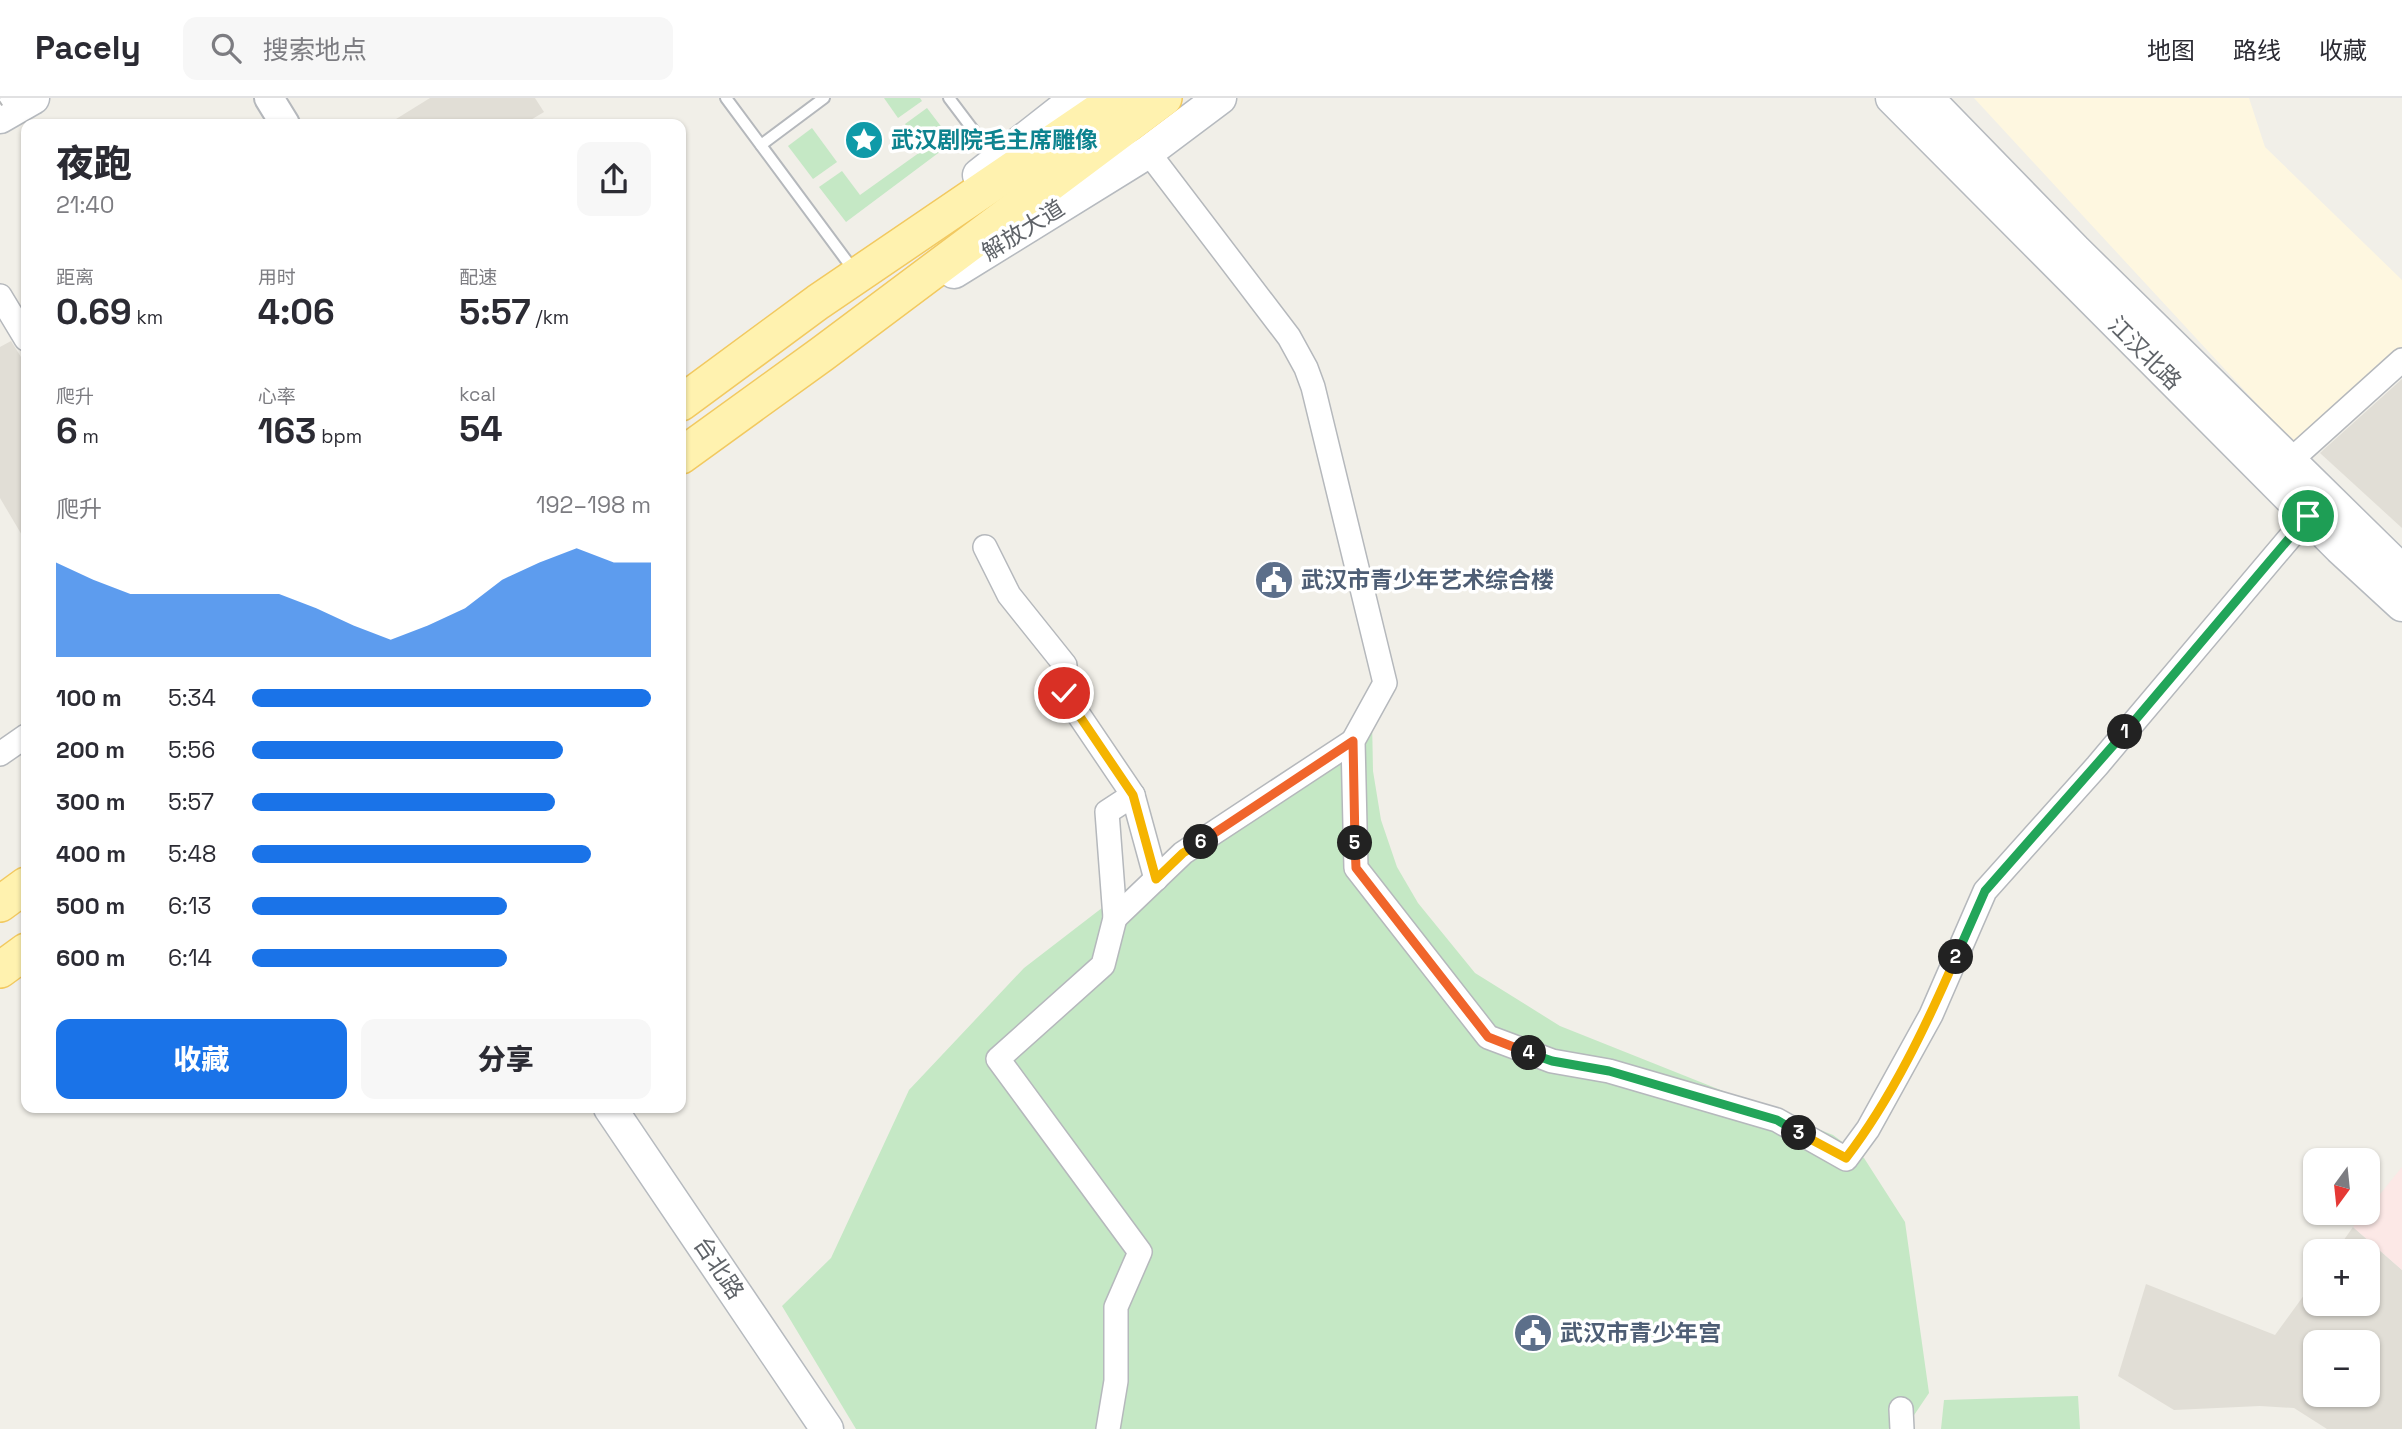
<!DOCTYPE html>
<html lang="zh">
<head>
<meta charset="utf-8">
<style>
	body { margin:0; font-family:"Space Grotesk","Noto Sans SC",sans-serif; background:#f7f7f7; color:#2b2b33; height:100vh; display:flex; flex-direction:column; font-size:26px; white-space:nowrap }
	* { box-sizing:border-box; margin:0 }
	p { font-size:23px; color:#7c7c81 }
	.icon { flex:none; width:38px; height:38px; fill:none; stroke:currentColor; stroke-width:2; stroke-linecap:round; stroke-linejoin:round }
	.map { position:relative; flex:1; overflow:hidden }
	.panel { position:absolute; left:21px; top:21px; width:665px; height:994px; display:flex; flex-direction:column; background:#fff; border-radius:14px; box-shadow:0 2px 5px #0004 }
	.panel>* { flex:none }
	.needle { width:46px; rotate:195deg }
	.controls { position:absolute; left:2303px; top:1050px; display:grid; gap:14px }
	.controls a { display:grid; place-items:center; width:77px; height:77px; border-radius:14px; background:#fff; box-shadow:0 2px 5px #0004; font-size:35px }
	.pin { position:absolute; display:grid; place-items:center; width:60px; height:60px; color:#fff; margin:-30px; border:4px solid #fff; border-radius:50%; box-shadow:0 2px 7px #0007 }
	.km { position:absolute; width:35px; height:35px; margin:-18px; border-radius:50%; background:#222; color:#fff; font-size:19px; line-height:35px; text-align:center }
	.round { display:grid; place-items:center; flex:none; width:74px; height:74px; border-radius:14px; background:#f7f7f7 }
	.headline { display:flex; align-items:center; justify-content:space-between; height:119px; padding:0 35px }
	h1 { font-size:38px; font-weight:800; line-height:52px }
	.stats { display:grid; grid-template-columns:repeat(3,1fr); gap:10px; height:119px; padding:7px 35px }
	.stats div { display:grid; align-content:center }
	.stats b { font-size:35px; font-weight:800 }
	.stats small { font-size:19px; font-weight:400 }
	.stats p { font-size:19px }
	.chart { height:196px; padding:14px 35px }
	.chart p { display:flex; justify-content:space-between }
	.chart svg { width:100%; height:126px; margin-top:7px; fill:#1a73e8; opacity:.7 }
	.primary-button { display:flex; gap:14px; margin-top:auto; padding:14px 35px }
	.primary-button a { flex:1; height:80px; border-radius:14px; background:#1a73e8; color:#fff; font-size:28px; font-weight:800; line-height:80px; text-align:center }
	.primary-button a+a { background:#f7f7f7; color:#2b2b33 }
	ul { padding:0 35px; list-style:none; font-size:23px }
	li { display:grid; grid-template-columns:112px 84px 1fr; align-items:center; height:52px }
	li i { height:18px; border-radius:9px; background:#1a73e8 }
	header { display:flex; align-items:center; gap:42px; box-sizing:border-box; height:98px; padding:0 35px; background:#fff; border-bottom:2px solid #e1e1e2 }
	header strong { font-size:33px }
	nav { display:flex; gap:38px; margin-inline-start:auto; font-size:24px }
	.search { width:490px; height:63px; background:#f7f7f7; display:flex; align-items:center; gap:18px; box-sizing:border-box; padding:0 24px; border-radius:14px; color:#7c7c81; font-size:26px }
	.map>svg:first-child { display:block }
</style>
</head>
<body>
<header>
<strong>Pacely</strong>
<div class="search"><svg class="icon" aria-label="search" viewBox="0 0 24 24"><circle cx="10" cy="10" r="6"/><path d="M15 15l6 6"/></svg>搜索地点</div>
<nav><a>地图</a><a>路线</a><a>收藏</a></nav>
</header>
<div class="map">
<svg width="2402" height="1331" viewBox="0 0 2402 1331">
	<rect width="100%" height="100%" fill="#f1efe8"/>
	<!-- commercial -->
	<polygon fill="#fef7e0" points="1974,0 2249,0 2265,49 2402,182 2402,249 2293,345"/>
	<!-- education -->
	<g fill="#e1ded6" fill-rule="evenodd">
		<polygon points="430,0 535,0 544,14 524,26 388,26"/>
		<polygon points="11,243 26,267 26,444 0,400 0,249"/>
		<polygon points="2402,281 2402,430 2320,355"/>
		<path d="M2353 1129 2402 1172V1331H2327L2294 1310 2260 1308 2174 1312 2118 1278 2146 1186 2275 1237 2315 1182V1206H2368V1153H2336ZM2315 1244H2368V1297H2315Z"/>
	</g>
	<!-- medical -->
	<polygon fill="#fce8e6" points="2402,1069 2402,1172 2353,1129 2365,1115 2368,1115 2368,1111"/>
	<!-- green -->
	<g fill="#c5e8c5">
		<polygon points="884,0 920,0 922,3 898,20"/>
		<polygon points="927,10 953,44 846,124 819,89 842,73 860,97 923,52 905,26"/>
		<polygon points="812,30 837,64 813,81 788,48"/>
		<polygon points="1372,620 1373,673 1381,722 1397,769 1418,805 1475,875 1560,928 1833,1037 1864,1060 1905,1124 1929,1295 1906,1329 1887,1331 856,1331 782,1208 831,1160 909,992 1024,870 1172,756"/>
		<polygon points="2078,1298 2080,1331 1941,1331 1944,1302"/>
	</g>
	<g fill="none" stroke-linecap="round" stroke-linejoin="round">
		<defs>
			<g id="service">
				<polyline points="726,0 855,174"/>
				<polyline points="949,0 995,61"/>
				<polyline points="761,47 824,0"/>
			</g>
			<g id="minor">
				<polyline points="1148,54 1289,239 1306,270 1313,289 1385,585 1353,643 1356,770 1488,939 1552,963 1609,973 1777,1022 1846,1061 1868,1031 1931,917 1985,793 2097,668 2308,418 2318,410"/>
				<polyline points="0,198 26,241"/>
				<polyline points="2290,363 2402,262"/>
				<polyline points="985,449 1009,497 1065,567 1064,595 1133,697 1107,714 1115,820 1103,867 998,961 1140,1154 1116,1209 1116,1283 1108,1331"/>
				<polyline points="0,656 26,638"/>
				<polyline points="1133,697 1156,781"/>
				<polyline points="1115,820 1183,755 1353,643"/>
				<polyline points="1901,1311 1902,1331"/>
			</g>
			<polyline id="tertiary" points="269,0 285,26"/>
			<g id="secondary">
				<polyline points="1892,0 2340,450 2402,507"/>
				<polyline points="1927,0 2075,152 2402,473"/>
				<polyline points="0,19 33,0"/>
				<polyline points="979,77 1077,0"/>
				<polyline points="954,174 1148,54 1220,0"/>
				<polyline points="610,1010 827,1331"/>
			</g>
			<g id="primary">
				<polyline points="681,305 818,204 1118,0"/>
				<polyline points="681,358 822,256 1164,0"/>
				<polyline points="0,806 26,787"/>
				<polyline points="0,872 26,853"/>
			</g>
		</defs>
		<!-- service casing -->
		<use href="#service" stroke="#b5b8bc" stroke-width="14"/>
		<!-- minor casing -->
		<use href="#minor" stroke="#b5b8bc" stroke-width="26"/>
		<!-- tertiary casing -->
		<use href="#tertiary" stroke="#b5b8bc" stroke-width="32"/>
		<!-- secondary casing -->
		<use href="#secondary" stroke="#b6babf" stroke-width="35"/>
		<!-- primary casing -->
		<use href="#primary" stroke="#f2c960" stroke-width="38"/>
		<!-- service -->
		<use href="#service" stroke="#fff" stroke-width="10"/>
		<!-- minor -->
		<use href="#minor" stroke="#fff" stroke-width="23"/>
		<!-- tertiary -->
		<use href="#tertiary" stroke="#fff" stroke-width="28"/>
		<!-- secondary -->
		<use href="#secondary" stroke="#fff" stroke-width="32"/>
		<!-- primary -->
		<use href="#primary" stroke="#fff2af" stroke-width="35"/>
		<!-- rail -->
		<polyline stroke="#b6b7b8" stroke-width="5" stroke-dasharray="2 9" stroke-linecap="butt" points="0,6 9,0"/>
	</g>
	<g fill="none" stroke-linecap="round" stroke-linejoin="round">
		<defs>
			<polyline id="split-1" points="2125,634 2308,418"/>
			<polyline id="split-2" points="1956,859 1985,793 2125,634"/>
			<path id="split-3" d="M1799 1035 1846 1060C1892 1000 1926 928 1956 859"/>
			<polyline id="split-4" points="1529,955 1552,963 1609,973 1777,1022 1799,1035"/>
			<polyline id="split-5" points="1355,745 1356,770 1488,939 1529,955"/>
			<polyline id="split-6" points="1201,744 1353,643 1355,745"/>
			<polyline id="split-7" points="1064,595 1133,697 1156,781 1183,755 1201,744"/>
		</defs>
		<!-- split-1 casing -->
		<use href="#split-1" stroke="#fff" stroke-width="14"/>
		<!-- split-2 casing -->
		<use href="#split-2" stroke="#fff" stroke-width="14"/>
		<!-- split-3 casing -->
		<use href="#split-3" stroke="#fff" stroke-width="14"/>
		<!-- split-4 casing -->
		<use href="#split-4" stroke="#fff" stroke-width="14"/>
		<!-- split-5 casing -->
		<use href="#split-5" stroke="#fff" stroke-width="14"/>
		<!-- split-6 casing -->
		<use href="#split-6" stroke="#fff" stroke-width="14"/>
		<!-- split-7 casing -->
		<use href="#split-7" stroke="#fff" stroke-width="14"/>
		<!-- split-1 -->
		<use href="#split-1" stroke="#22a559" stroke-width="9"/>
		<!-- split-2 -->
		<use href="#split-2" stroke="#22a559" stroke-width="9"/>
		<!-- split-3 -->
		<use href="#split-3" stroke="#f5b400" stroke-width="9"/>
		<!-- split-4 -->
		<use href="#split-4" stroke="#22a559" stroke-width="9"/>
		<!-- split-5 -->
		<use href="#split-5" stroke="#f0652b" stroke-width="9"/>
		<!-- split-6 -->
		<use href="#split-6" stroke="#f0652b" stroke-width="9"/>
		<!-- split-7 -->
		<use href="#split-7" stroke="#f5b400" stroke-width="9"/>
	</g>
	<!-- icons -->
	<defs>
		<symbol id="sight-disc" viewBox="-11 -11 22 22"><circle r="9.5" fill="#0f9aa8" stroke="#fff"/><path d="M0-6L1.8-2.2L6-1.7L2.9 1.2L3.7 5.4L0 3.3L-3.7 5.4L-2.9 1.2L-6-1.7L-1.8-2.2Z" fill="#fff"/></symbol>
		<symbol id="civic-disc" viewBox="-11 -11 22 22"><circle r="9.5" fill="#5c6f8a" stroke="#fff"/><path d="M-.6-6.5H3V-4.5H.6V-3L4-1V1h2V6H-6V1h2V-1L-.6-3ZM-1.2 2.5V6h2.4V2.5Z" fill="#fff"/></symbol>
	</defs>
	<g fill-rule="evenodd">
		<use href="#sight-disc" x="842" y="20" width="44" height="44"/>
		<use href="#civic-disc" x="1252" y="460" width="44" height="44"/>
		<use href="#civic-disc" x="1511" y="1213" width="44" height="44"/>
	</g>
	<g text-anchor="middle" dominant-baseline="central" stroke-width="7" stroke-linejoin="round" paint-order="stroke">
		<!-- culture labels -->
		<g font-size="23" font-weight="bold" fill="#0d838f" stroke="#fff" text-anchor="start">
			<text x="891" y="42">武汉剧院毛主席雕像</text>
		</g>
		<!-- street labels -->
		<g font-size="23" fill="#5f6368" stroke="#fff">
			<text transform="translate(1023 132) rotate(-32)">解放大道</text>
			<text transform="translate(2145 255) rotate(45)">江汉北路</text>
			<text transform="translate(719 1170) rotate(56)">台北路</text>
		</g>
		<!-- service labels -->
		<g font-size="23" font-weight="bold" fill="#4e5e75" stroke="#fff" text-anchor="start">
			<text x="1301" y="482">武汉市青少年艺术综合楼</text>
			<text x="1560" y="1235">武汉市青少年宫</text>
		</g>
	</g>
</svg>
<div class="controls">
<a><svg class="needle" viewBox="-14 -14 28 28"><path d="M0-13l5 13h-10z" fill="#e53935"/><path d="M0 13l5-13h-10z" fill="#7c7c81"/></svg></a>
<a>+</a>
<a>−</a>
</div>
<div class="pin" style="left:2308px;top:418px;background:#1e9e55"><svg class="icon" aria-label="arrive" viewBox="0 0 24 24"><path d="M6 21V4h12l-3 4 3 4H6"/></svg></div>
<div class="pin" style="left:1064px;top:595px;background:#d93025"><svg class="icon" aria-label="check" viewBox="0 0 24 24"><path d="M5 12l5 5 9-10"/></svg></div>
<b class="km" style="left:2125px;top:634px">1</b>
<b class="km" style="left:1956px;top:859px">2</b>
<b class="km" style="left:1799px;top:1035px">3</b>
<b class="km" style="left:1529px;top:955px">4</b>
<b class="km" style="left:1355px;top:745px">5</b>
<b class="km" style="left:1201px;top:744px">6</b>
<section class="panel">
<div class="headline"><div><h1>夜跑</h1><p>21:40</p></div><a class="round"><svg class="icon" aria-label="share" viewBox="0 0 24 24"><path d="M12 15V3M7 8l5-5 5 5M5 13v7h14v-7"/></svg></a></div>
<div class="stats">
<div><p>距离</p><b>0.69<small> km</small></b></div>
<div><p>用时</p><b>4:06</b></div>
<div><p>配速</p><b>5:57<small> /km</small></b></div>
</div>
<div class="stats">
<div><p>爬升</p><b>6<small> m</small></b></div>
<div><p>心率</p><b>163<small> bpm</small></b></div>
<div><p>kcal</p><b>54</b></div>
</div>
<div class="chart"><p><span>爬升</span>192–198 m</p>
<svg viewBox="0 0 160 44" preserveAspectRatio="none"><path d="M0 44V11L10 17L20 22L30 22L40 22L50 22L60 22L70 27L80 33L90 38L100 33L110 27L120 17L130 11L140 6L150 11L160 11V44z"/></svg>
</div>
<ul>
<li><b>100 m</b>5:34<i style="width:100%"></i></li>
<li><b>200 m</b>5:56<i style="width:78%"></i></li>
<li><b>300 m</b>5:57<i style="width:76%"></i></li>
<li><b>400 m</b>5:48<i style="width:85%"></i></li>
<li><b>500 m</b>6:13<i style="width:64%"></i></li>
<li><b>600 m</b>6:14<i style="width:64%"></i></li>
</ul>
<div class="primary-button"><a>收藏</a><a>分享</a></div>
</section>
</div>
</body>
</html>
